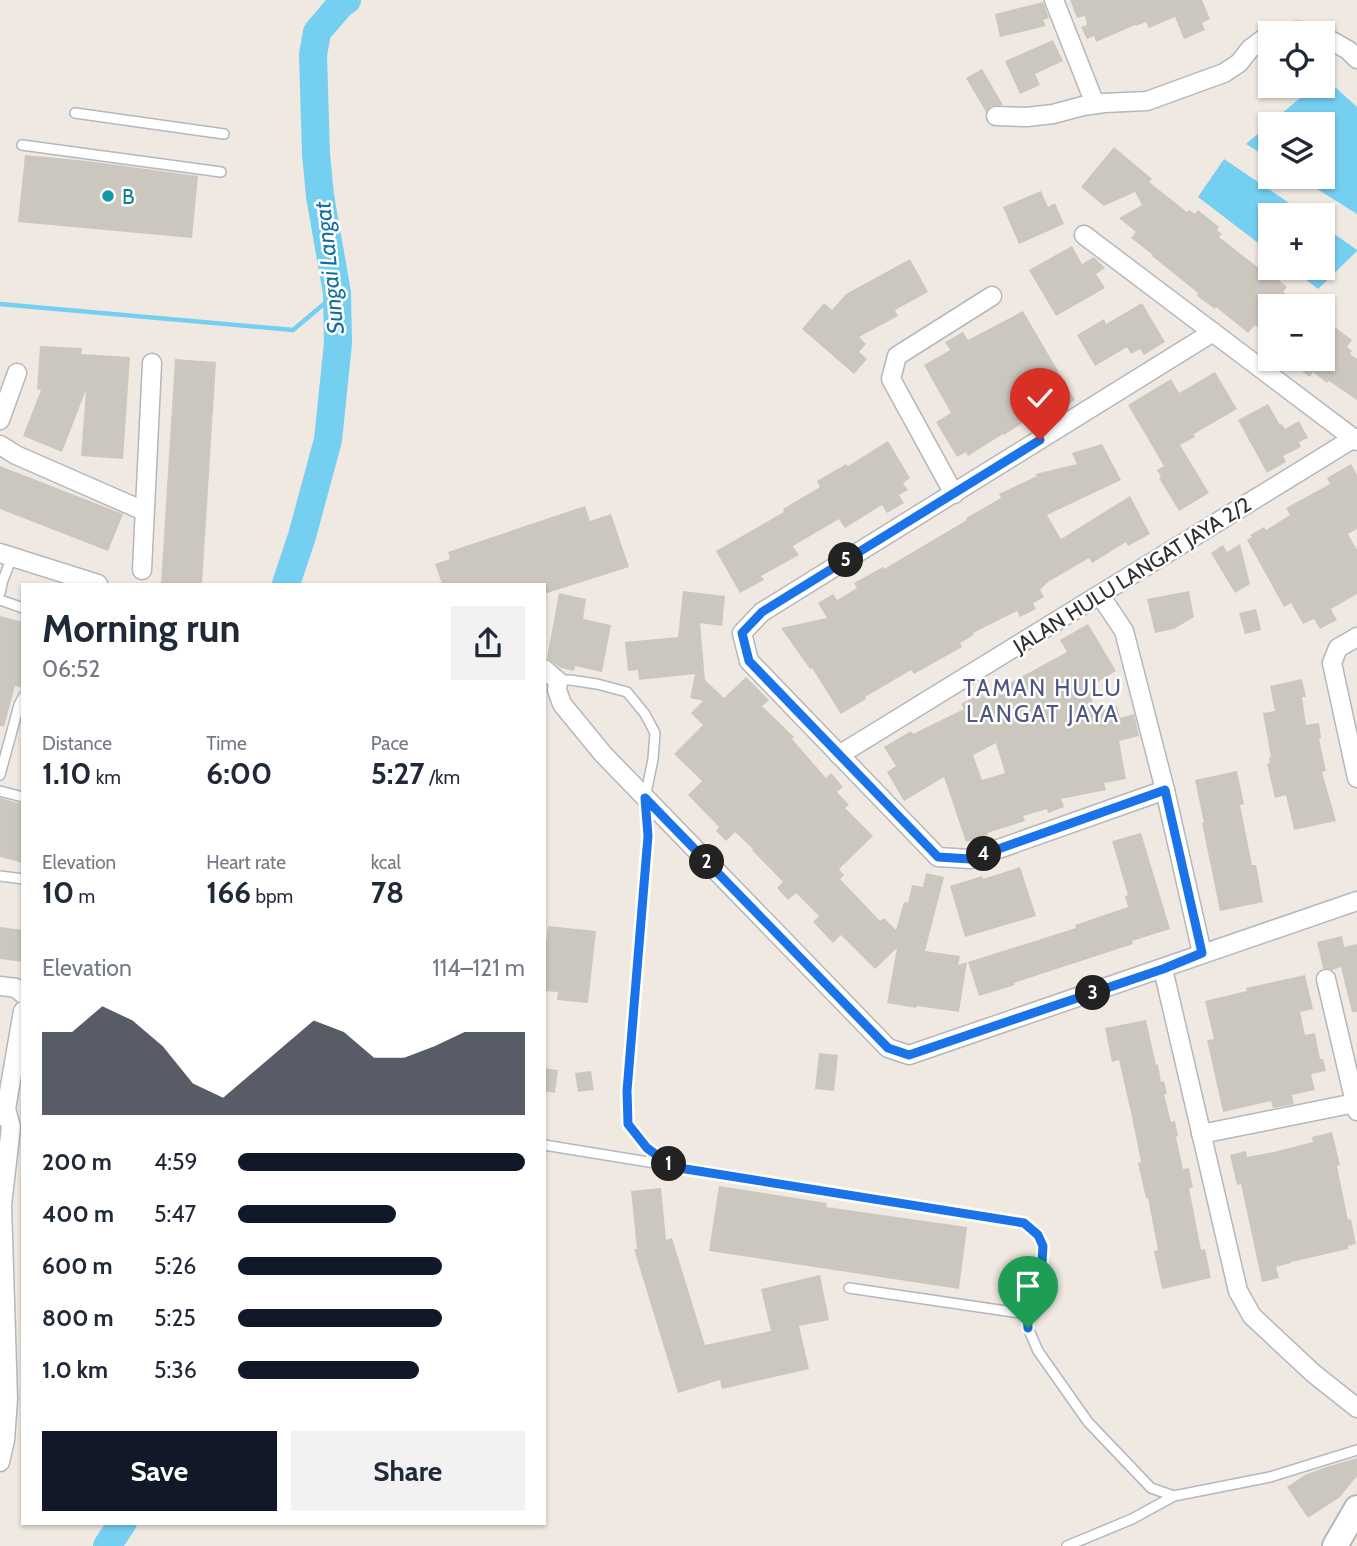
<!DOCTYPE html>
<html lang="en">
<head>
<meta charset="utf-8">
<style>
	body { margin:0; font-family:Cabin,sans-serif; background:#f2f2f3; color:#1f2937; height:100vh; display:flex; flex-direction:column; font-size:26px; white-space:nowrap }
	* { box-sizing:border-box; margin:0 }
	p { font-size:23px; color:#747a83 }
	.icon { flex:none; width:38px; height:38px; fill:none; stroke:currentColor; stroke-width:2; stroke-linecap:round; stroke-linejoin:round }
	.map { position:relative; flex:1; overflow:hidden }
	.sheet { position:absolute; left:21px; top:583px; width:525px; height:942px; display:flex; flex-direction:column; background:#fff; border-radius:0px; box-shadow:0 2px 5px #0004 }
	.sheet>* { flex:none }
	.controls { position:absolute; left:1258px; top:21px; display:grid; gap:14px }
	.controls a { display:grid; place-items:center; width:77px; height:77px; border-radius:0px; background:#fff; box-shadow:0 2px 5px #0004; font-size:35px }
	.pin { position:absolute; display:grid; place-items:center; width:60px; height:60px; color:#fff; margin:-72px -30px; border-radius:50% 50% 50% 0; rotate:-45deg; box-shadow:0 0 7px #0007 }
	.pin .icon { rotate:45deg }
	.km { position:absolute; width:35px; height:35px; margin:-18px; border-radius:50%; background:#222; color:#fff; font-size:19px; line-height:35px; text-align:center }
	.round { display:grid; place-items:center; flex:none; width:74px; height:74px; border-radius:0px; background:#f2f2f3 }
	.headline { display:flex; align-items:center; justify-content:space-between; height:119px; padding:0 21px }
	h1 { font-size:38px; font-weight:700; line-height:52px }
	.metrics { display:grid; grid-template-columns:repeat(3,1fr); gap:10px; height:119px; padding:7px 21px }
	.metrics div { display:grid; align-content:center }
	.metrics b { font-size:30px; font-weight:700 }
	.metrics small { font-size:19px; font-weight:400 }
	.metrics p { font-size:19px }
	.chart { height:196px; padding:14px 21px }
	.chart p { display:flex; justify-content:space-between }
	.chart svg { width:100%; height:126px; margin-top:7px; fill:#111827; opacity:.7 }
	.cta { display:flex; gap:14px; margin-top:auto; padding:14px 21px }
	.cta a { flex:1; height:80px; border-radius:0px; background:#111827; color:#fff; font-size:28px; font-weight:700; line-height:80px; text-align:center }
	.cta a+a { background:#f2f2f3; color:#1f2937 }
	ul { padding:0 21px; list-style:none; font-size:23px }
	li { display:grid; grid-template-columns:112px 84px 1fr; align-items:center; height:52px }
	li i { height:18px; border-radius:9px; background:#111827 }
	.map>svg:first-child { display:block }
</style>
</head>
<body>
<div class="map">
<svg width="1357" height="1546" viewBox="0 0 1357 1546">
	<rect width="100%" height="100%" fill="#efe9e1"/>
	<!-- water -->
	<g fill="#75cff0">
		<polygon points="1324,77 1357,107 1357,214 1298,177 1323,177 1323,124 1270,124 1270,159 1246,144 1314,86 1323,86 1323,78"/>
		<polygon points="1224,159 1307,215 1270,215 1270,252 1198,197"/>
		<polygon points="1323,226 1357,250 1357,251 1318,289 1291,268 1323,268"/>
	</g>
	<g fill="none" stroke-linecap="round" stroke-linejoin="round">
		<!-- stream -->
		<polyline stroke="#75cff0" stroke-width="4.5" points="0,304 293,330 337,293"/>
		<!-- river -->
		<g stroke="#75cff0" stroke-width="28">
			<polyline points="286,584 302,536 328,440 338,343 337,293 320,196 316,154 313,55 317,32 341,4 347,0"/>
			<polyline points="107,1546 123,1522"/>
		</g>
	</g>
	<!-- building -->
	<g fill="#cbc7bf" fill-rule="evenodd">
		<polygon points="1070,0 1202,0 1210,19 1202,23 1205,30 1184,39 1175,17 1149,28 1146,22 1136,26 1135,25 1096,42 1094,36 1087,39 1081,27 1087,25 1085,16 1077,18"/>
		<polygon points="1043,2 1049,18 1043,20 1046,26 1000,37 995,14"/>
		<polygon points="1053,40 1063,61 1035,74 1040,85 1020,94 1005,61"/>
		<polygon points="982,69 1003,105 991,106 986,112 966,78"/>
		<polygon points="1114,147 1152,179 1149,182 1187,212 1189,210 1195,214 1198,210 1219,227 1217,230 1222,234 1219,237 1260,269 1262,266 1287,287 1283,292 1304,306 1270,306 1270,337 1255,325 1248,333 1216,307 1215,309 1197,296 1198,293 1152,256 1153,255 1131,238 1136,232 1119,218 1142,205 1135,192 1104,206 1081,187"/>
		<polygon points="25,155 87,161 198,176 192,238 18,222"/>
		<polygon points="1041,191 1048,207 1055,203 1064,224 1019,244 1003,207"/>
		<polygon points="1072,246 1082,264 1094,257 1105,268 1096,274 1105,288 1056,316 1029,270"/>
		<polygon points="910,259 928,292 895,310 898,316 859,337 866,344 859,352 867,359 854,374 802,329 824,303 832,310 846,294"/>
		<polygon points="1142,303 1165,342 1144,355 1140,349 1131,354 1127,347 1095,366 1077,335 1104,319 1106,324"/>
		<polygon points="1023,311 1075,400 1056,411 1051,403 1022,419 1024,422 1004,435 1003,434 968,456 966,452 957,457 936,422 951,413 924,365 950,350 945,342 963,332 968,340"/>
		<polygon points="1328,322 1352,340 1347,347 1352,351 1350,354 1357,359 1357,400 1329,381 1327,383 1313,372 1310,377 1285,359 1323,359 1323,328"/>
		<polygon points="40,346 82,348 81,354 130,357 123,459 81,456 86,390 62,452 23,436 41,390 37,389"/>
		<polygon points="175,359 216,362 202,584 161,584"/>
		<polygon points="1215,372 1237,409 1194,434 1195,437 1180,445 1209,493 1179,511 1159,478 1161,477 1157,470 1164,466 1128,405 1171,379 1179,393"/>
		<polygon points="1268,404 1280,425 1282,424 1285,429 1299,421 1308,438 1299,442 1301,447 1283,456 1286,462 1267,473 1238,420"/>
		<polygon points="888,441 910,478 903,483 908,490 899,495 904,503 887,513 882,505 845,528 839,519 793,546 799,555 761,576 764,580 740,593 716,551 784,512 783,509 820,487 817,481 846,464 848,466"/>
		<polygon points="1102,444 1121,480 1047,515 1061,539 1130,496 1150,534 1128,546 1126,542 1092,563 1089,558 1048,582 1040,590 1044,597 1033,603 1036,609 1020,617 1017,611 973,633 974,635 960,643 962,647 914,674 911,670 865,697 866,699 841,714 812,668 810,669 781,628 827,618 818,603 833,594 837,600 857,588 854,583 883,567 884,569 967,520 966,518 1001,498 999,494 1037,476 1035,474 1077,464 1072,453"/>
		<polygon points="1351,464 1357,475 1357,529 1348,534 1357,550 1357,594 1331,609 1337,620 1320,629 1314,619 1303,624 1291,603 1284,607 1247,540 1252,537 1250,535 1264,527 1266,530 1290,515 1286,508 1330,484 1327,478"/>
		<polygon points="0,466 123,514 108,551 0,509"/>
		<polygon points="585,506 590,521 611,514 629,567 544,594 544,584 442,584 435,564 450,559 448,552"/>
		<polygon points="1240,544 1250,584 1235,593 1211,553 1223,545 1227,552"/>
		<polygon points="683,591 725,596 722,626 700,623 705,680 724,698 746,677 769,700 762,706 794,737 792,739 826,778 831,773 843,787 837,792 849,805 845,808 873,836 839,869 844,875 840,879 880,921 884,918 896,930 904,902 908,903 912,885 923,887 926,873 944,877 925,951 960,956 958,965 967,962 959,1012 917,1006 916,1008 887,1003 897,948 875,969 841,935 833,943 813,922 819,916 796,893 788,900 777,888 783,882 752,850 753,849 735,832 726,841 716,831 719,827 688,795 702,781 674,754 703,725 691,713 703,701 690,698 695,674 639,680 638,670 628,671 625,642 678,637"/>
		<polygon points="1189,591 1194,617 1174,629 1155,633 1147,599"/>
		<polygon points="559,593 586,599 583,619 611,625 602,672 575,666 574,671 561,668 547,658"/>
		<polygon points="1256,609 1261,630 1245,634 1239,613"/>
		<polygon points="0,616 23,622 23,688 15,686 4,727 0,726"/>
		<path d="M1088 624 1116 671 1089 687 1095 712 1117 706 1120 718 1134 714 1139 736 1119 741 1126 779 1104 783 1106 790 1061 799 1064 807 1048 813 1047 809 1023 816 1025 821 987 833 988 835 966 842 944 777 904 801 887 772 896 766 884 747 911 731 913 734 964 709 961 704 982 693 984 697 1067 652 1060 640ZM996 743 1005 773 982 780 973 755Z"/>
		<polygon points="1302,679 1306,697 1302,697 1306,725 1319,723 1321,738 1319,739 1326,771 1322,772 1336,821 1294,830 1286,795 1275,798 1267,764 1270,763 1269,757 1271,757 1263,713 1275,711 1270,686"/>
		<polygon points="1237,771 1244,804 1240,805 1252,865 1256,865 1263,902 1220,911 1202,823 1204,823 1195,780"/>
		<polygon points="0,798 23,804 23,863 0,857"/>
		<polygon points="1141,833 1170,929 1132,941 1133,944 1014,983 1015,985 979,996 968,962 1076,928 1075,925 1128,907 1125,896 1128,895 1112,841"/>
		<polygon points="1020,867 1036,916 965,937 950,886 982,876 983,879"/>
		<polygon points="548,926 596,931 588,1003 557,1000 558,992 544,991 544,959"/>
		<polygon points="0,927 23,930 23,962 0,959"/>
		<polygon points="1342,936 1344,947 1357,944 1357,1012 1352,1012 1341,967 1332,970 1323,968 1317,942"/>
		<polygon points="1305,975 1313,1009 1300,1012 1305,1035 1315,1033 1320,1059 1323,1059 1326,1071 1311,1074 1315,1090 1292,1095 1294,1104 1273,1108 1271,1101 1223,1112 1207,1040 1214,1039 1205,1001 1247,991 1246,988"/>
		<polygon points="1146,1020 1156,1065 1158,1064 1161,1082 1164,1081 1167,1094 1164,1094 1171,1122 1175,1121 1178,1136 1176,1137 1183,1169 1189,1168 1193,1188 1189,1188 1201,1250 1205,1249 1211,1278 1162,1289 1154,1251 1158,1250 1148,1198 1146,1198 1138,1163 1141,1162 1132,1117 1119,1060 1112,1062 1105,1028"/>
		<polygon points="819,1053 838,1055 834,1091 815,1089"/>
		<polygon points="544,1068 558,1070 555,1093 544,1091"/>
		<polygon points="591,1071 594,1090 578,1092 575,1073"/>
		<polygon points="1332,1132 1340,1165 1337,1166 1348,1220 1351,1219 1356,1244 1348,1246 1348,1249 1291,1262 1291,1263 1276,1267 1279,1278 1262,1282 1241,1184 1237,1185 1230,1155 1246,1151 1247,1157 1274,1152 1313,1142 1312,1137"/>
		<polygon points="719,1186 827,1203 826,1207 967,1227 959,1289 709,1251"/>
		<polygon points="661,1188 666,1240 672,1238 705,1345 771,1331 761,1289 820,1275 829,1320 799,1326 809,1369 722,1389 720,1380 678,1393 634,1249 637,1249 631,1191"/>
		<polygon points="1357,1458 1357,1476 1340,1497 1308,1518 1287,1487 1305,1475 1323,1468"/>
	</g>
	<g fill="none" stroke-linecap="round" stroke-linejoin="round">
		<defs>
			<g id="lane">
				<polyline points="75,113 224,134"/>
				<polyline points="22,145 221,172"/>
				<polyline points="0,593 3,580 12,557"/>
				<polyline points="0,600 23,608"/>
				<polyline points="558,681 560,680 570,680 597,684 627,692 645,714 655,733 653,759 645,798 648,836 627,1091 628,1124 647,1148 671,1166"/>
				<polyline points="0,775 19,705 23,697"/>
				<polyline points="0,791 23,797"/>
				<polyline points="0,876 23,879"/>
				<polyline points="544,1145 1024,1223 1039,1235 1043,1246 1042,1262 1027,1314 1028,1328 1038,1351 1088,1422 1151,1488 1174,1496 1270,1477 1357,1450"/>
				<polyline points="849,1288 1027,1314"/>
				<polyline points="1067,1546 1132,1519 1174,1496"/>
			</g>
			<g id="street">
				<polyline points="1054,0 1095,104"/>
				<polyline points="1286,33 1296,31 1313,33"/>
				<polyline points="1323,36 1348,50 1357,59"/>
				<polyline points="996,116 1027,117 1053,114 1083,106 1104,103 1147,101 1224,73 1239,63 1250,49 1266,37 1270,36"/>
				<polyline points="1084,235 1357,441"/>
				<polyline points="0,420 17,373"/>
				<polyline points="0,445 16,455 144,511"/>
				<polyline points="954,494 891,379 897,356 992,296"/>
				<polyline points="0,553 98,584"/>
				<polyline points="142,570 152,363"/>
				<polyline points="1100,595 1124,631 1165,790 1202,953"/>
				<polyline points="1357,637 1338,648 1332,663 1357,778"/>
				<polyline points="544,669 558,681 557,690 562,704 603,754 888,1048 909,1055 1357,901"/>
				<polyline points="839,755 1354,438"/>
				<polyline points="1165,790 970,859 938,857 749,661 742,633 762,612 1213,332"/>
				<polyline points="1163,969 1238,1291 1252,1316 1313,1373 1357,1408"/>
				<polyline points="1326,979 1357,1111"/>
				<polyline points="0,986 16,988 23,994"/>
				<polyline points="0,1116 3,1115 6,1109 23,1011"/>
				<polyline points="1201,1134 1355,1103"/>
				<polyline points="0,1462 5,1440 8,1399 2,1205 11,1127 6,1109"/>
			</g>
			<polyline id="secondary" points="1335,1546 1357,1508"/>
		</defs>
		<!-- lane casing -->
		<use href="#lane" stroke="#b4b7c1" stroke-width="12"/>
		<!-- street casing -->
		<use href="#street" stroke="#b4b7c1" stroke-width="21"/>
		<!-- secondary casing -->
		<use href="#secondary" stroke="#b4b7c1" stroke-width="28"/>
		<!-- lane -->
		<use href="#lane" stroke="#fff" stroke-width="9"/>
		<!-- street -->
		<use href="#street" stroke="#fff" stroke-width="18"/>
		<!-- secondary -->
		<use href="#secondary" stroke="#fff" stroke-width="24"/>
	</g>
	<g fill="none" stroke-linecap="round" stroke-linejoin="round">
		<defs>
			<polyline id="route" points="1028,1328 1027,1314 1042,1262 1043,1246 1038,1235 1024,1223 673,1167 647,1148 628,1124 627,1091 648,836 645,798 888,1048 909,1055 1163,969 1202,953 1165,790 970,859 938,857 749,661 742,633 762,612 1040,440"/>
		</defs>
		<!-- route casing -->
		<use href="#route" stroke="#fff" stroke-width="14"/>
		<!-- route -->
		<use href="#route" stroke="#1a73e8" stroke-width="9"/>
	</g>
	<!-- markers -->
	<circle fill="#0f9aa8" stroke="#fff" stroke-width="2.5" cx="108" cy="196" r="7"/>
	<g text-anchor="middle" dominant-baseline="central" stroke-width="5" stroke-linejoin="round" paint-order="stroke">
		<!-- culture labels -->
		<g font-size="21" fill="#0d838f" stroke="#fff" text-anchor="start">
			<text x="122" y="196">B</text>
		</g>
		<!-- street labels -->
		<g font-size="21" fill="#2e2e2e" stroke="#fff">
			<text transform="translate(1132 575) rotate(-32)">JALAN HULU LANGAT JAYA 2/2</text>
		</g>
		<!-- water labels -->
		<g font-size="23" font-style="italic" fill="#0d6fa3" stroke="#fff">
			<text transform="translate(329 268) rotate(-96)">Sungai Langat</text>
		</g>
		<!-- neighbourhood labels -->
		<g font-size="23" letter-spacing="2" fill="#4d5680" stroke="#fff">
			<text x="1043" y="688">TAMAN HULU<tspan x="1043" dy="26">LANGAT JAYA</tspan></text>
		</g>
	</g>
</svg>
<div class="controls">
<a><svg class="icon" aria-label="locate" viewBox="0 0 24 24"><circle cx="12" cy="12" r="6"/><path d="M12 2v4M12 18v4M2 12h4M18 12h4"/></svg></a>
<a><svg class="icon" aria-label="layers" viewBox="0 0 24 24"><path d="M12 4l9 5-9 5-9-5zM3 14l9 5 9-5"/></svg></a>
<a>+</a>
<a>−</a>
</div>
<div class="pin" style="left:1028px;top:1328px;background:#1e9e55"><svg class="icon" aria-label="arrive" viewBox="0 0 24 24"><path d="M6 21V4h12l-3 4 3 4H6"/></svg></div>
<div class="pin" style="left:1040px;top:440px;background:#d93025"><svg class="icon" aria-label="check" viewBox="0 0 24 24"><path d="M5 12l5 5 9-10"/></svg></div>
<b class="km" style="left:669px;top:1164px">1</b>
<b class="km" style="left:707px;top:862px">2</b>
<b class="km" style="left:1093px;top:993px">3</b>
<b class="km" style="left:984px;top:854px">4</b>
<b class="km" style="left:846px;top:560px">5</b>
<section class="sheet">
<div class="headline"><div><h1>Morning run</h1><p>06:52</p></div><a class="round"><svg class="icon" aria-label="share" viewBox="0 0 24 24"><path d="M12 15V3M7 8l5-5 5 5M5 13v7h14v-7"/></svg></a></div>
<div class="metrics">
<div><p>Distance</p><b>1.10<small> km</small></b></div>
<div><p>Time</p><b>6:00</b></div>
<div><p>Pace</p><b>5:27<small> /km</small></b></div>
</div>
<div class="metrics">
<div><p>Elevation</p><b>10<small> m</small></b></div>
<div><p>Heart rate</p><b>166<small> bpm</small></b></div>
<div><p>kcal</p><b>78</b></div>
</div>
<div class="chart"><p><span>Elevation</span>114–121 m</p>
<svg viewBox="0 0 160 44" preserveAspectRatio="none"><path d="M0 44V15L10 15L20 6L30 11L40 20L50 33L60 38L70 29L80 20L90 11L100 15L110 24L120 24L130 20L140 15L150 15L160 15V44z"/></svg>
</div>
<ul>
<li><b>200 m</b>4:59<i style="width:100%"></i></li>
<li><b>400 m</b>5:47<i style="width:55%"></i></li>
<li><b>600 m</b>5:26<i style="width:71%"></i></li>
<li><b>800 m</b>5:25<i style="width:71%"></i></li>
<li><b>1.0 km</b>5:36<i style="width:63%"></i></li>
</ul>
<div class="cta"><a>Save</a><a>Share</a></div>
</section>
</div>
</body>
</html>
